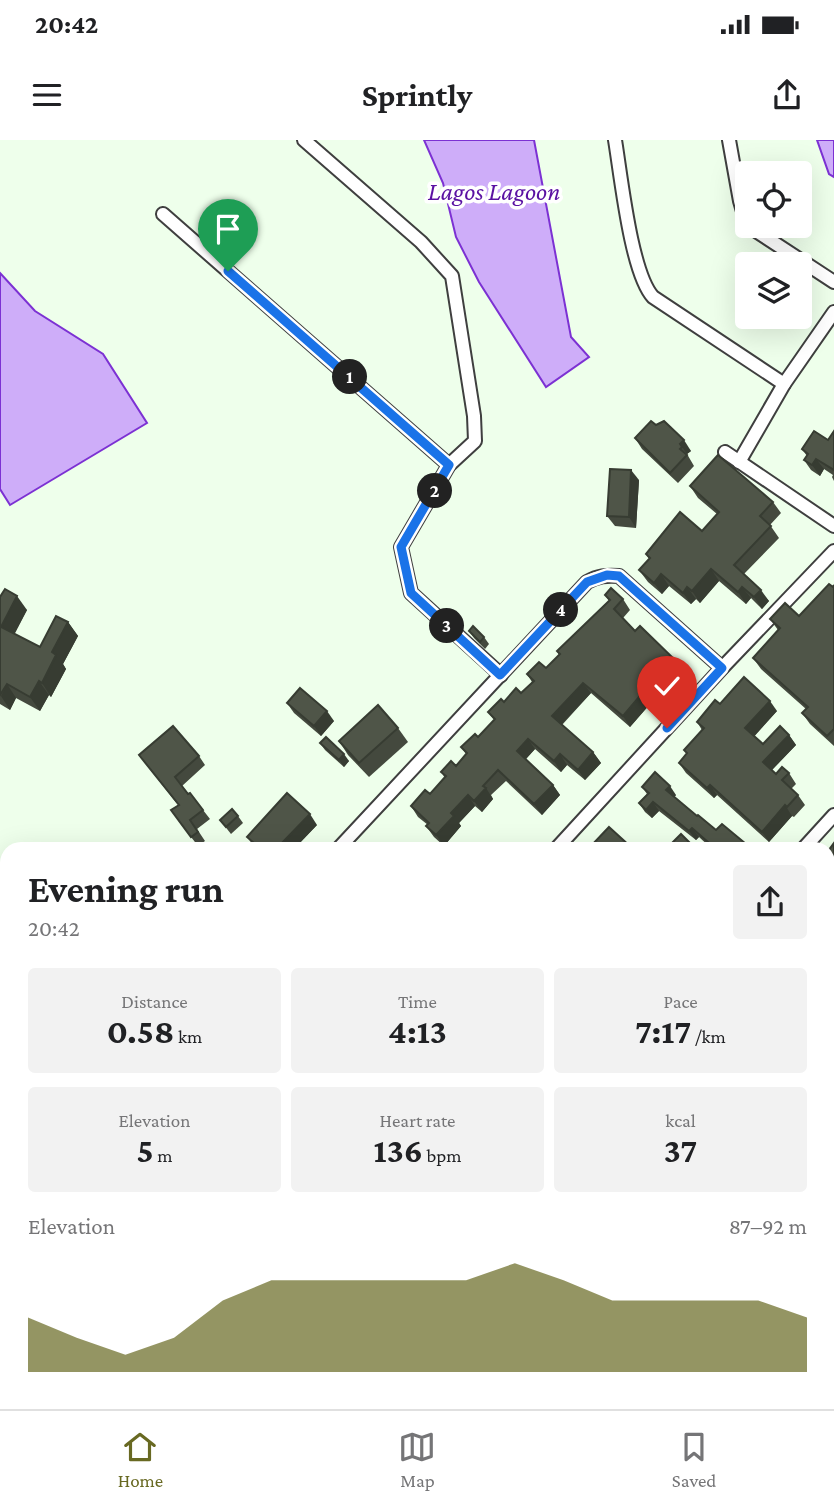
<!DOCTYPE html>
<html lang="en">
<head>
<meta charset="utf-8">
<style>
	body { margin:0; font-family:"Crimson Pro",serif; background:#f2f2f2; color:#202124; height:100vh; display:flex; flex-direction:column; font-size:26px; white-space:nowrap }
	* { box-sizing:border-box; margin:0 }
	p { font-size:23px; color:#757577 }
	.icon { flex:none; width:38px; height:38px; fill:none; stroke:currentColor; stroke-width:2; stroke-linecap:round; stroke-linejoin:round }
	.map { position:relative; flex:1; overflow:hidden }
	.sheet { position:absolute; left:0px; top:702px; width:835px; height:569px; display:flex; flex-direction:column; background:#fff; border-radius:21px 21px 0 0; box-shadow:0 7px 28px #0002 }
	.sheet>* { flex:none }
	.buttons { position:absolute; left:735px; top:21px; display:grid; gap:14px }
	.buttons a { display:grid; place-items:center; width:77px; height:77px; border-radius:7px; background:#fff; box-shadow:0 7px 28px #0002; font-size:35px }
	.pin { position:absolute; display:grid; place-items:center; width:60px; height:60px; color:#fff; margin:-72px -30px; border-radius:50% 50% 50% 0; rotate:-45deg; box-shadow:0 0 7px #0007 }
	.pin .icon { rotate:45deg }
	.km { position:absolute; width:35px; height:35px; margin:-18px; border-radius:50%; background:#222; color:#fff; font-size:19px; line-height:35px; text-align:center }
	.round { display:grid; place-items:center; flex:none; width:74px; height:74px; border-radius:7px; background:#f2f2f2 }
	.summary { display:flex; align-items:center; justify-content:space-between; height:119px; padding:0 28px }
	h1 { font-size:38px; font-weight:700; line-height:52px }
	.metrics { display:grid; grid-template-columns:repeat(3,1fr); gap:10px; height:119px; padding:7px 28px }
	.metrics div { display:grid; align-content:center; border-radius:7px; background:#f2f2f2; text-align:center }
	.metrics b { font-size:35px; font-weight:700 }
	.metrics small { font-size:19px; font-weight:400 }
	.metrics p { font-size:19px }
	.chart { height:196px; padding:14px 28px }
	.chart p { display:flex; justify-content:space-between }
	.chart svg { width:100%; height:126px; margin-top:7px; fill:#686922; opacity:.7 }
	.status { display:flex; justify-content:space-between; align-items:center; height:49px; padding:0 35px; background:#fff; direction:ltr }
	.status svg { height:19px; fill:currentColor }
	header { display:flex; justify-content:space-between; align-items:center; height:91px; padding:0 28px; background:#fff; font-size:32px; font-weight:700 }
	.menu { display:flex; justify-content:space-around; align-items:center; height:98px; border-top:2px solid #e0e0e0; background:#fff; font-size:19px; color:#757577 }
	.menu a { display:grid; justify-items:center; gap:4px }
	.menu .on { color:#686922 }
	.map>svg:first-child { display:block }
</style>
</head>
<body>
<div class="status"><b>20:42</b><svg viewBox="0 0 49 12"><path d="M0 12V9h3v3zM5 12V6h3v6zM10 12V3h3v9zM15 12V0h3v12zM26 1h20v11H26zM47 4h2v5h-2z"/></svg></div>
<header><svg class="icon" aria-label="menu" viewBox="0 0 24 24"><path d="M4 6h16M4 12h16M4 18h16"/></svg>Sprintly<svg class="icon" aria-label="share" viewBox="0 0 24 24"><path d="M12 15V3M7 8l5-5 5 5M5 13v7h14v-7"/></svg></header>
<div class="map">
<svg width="834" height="1269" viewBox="0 0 834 1269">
	<rect width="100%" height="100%" fill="#eeffeb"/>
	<!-- water -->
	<g fill="#ceadf9" stroke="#7c31d3" stroke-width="2">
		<polygon points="424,0 534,0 571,197 589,217 546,247 479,142 456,97 443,43"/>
		<polygon points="817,0 834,0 834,37 829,34"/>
		<polygon points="0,133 35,171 103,214 147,283 10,365 0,349"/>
	</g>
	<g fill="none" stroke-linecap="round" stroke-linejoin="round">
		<!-- stream -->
		<polyline stroke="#7c31d3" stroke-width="3.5" points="383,1269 395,1264"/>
		<defs>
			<g id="minor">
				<polyline points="304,0 421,102 452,136 474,276 475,301 449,325 401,407 411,453 501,535"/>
				<path d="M615 0C621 36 631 133 653 157L784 244"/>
				<polyline points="729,0 740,61 747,85 834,142"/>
				<polyline points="163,74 449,325"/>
				<polyline points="725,312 834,386"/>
				<polyline points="739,322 784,244 834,172"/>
				<path d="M338 709 587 442C598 436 606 435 619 436L722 528"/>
				<polyline points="556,709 722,528 834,411"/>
				<polyline points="803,709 834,675"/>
				<polyline points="0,886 7,881"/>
				<polyline points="828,887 834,888"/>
				<polyline points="0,964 7,965"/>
				<polyline points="828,1016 834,1018"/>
				<polyline points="0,1105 7,1105"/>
				<polyline points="828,1123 834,1121"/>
				<polyline points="316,1269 318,1264"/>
			</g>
		</defs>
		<!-- minor casing -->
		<use href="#minor" stroke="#3f3f3f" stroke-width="16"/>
		<!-- minor -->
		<use href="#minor" stroke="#fff" stroke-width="12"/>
	</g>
	<!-- wall -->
	<g fill="#44493e">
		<polygon points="656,285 691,311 687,314 694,326 678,343 642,309 635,298"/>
		<polygon points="834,291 834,341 832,337 833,335 824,329 820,336 811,330 804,320 807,316 802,309 828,300"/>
		<polygon points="639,340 636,388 615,386 607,376"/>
		<polygon points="690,346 773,362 781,373 770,385 779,398 744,434 769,461 762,469 751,458 746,464 719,441 700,463 696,459 691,464 669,446 662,454 648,442 639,430 649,419 646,414 702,391 717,374 698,358"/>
		<polygon points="834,445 834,606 810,584 802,573 806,569 761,529 753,518 778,490 770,479 799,476"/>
		<polygon points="605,455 623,459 630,470 623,478 635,491 672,517 680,528 675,532 677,535 674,538 676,541 659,558 657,556 630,587 591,553 562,585 593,612 601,623 585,640 567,625 561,632 535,609 526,619 553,645 560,655 542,675 506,641 491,655 493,659 482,672 475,666 459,683 461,686 444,706 434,697 426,686 428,685 418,677 411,666 430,654 445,638 441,632 456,626 466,614 461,607 478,597 494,580 488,572 504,562 521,553 532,542 527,534 546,528 559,515 557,511 609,461"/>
		<polygon points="0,457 27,470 14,494 40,507 68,482 78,496 63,524 66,529 51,557 49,555 40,571 16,558 10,570 0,564"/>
		<polygon points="469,491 484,497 489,504 485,509 474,498"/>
		<polygon points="287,563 334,581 321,596 294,573"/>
		<polygon points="720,564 777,571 754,596 763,604 789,595 796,605 772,630 776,634 789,633 796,644 791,649 798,655 805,665 794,677 792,676 769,702 717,655 714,658 686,633 679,623 687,614 684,610 702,590 697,582"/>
		<polygon points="398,588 408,602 369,637 348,615 339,601"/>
		<polygon points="320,603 349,621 344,627 325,610"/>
		<polygon points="139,615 199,616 205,625 182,646 203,670 210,679 197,689 205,701 198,706 178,680 178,665"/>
		<polygon points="642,647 676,655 674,657 697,676 716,690 752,709 712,709 699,697 696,700 659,671 652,678 645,672 639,663 647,654"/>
		<polygon points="238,676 243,683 231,694 220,680"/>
		<polygon points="317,685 294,709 256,709 247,697"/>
		<polygon points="0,782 7,792 7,805 0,809"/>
		<polygon points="7,805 7,848 1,853 0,852 0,811"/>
		<polygon points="834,812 834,854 828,846 828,828"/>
		<polygon points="828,899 831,900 834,904 834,986 829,986 828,991"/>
		<polygon points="7,983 7,1015 2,1015 0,1012 0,991 3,991"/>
		<polygon points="828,1023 834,1024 834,1094 828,1093"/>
		<polygon points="0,1063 7,1063 7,1097 3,1096 0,1091"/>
		<rect x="0" y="1109" width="7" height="55"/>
		<polygon points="7,1171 7,1216 0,1218 0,1172"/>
		<polygon points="105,1264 148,1264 140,1268 141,1269 108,1269"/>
		<polygon points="509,1264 535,1264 525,1269 512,1269"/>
		<polygon points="548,1264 590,1264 592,1269 550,1269"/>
		<polygon points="780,1264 817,1264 817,1266 808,1269 784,1269"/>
	</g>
	<!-- shaded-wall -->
	<g fill="#373c32">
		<polygon points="684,300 691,311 687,314 680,304"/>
		<polygon points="816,319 824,329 820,336 812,325"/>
		<polygon points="631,330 639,340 636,388 629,377"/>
		<polygon points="711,429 719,441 700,463 692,451"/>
		<polygon points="661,434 669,446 662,454 654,443"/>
		<polygon points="687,447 696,459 691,464 683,453"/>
		<polygon points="742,447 751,458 746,464 738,452"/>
		<polygon points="761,450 769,461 762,469 754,457"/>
		<polygon points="17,456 27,470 11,501 1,487"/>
		<polygon points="68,482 78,496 63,524 66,529 51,557 42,543 52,512"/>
		<polygon points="670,524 677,535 674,538 666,528"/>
		<polygon points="39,541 49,555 40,571 30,557"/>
		<polygon points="583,543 591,553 559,587 552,576"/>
		<polygon points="7,544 16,558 10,570 1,556"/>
		<polygon points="649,545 657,556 630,587 623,576"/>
		<polygon points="770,561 777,571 752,599 745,588"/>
		<polygon points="327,571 334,581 321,596 314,586"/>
		<polygon points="789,595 796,605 770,632 763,622"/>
		<polygon points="528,599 535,609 524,621 517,611"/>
		<polygon points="593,612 601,623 585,640 578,630"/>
		<polygon points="344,614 349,621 344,627 339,620"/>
		<polygon points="560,614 567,625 561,632 554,621"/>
		<polygon points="553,645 560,655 542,675 534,664"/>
		<polygon points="710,645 717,655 714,658 707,648"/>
		<polygon points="670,646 676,655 673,659 666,650"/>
		<polygon points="486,648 493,659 482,672 474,661"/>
		<polygon points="468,655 475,666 459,683 461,686 444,706 436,695 451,673"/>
		<polygon points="653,662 659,671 652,678 646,670"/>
		<polygon points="785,665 792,676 769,702 762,692"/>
		<polygon points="310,674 317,685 294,709 283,709 281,704"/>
		<polygon points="692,688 699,697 696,700 689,691"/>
		<polygon points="834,784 834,804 831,808 828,802 828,792"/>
		<polygon points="834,1057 834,1085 831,1080"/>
		<polygon points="21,1264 26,1264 28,1269 23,1269"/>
		<polygon points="223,1264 227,1264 229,1269 224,1269"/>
		<polygon points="435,1264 438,1264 441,1269 437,1269"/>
		<polygon points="658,1264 661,1264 664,1269 660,1269"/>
	</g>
	<!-- building -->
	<g fill="#4f5548" stroke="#373c32" stroke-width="2">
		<polygon points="651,281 656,285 664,281 684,300 680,304 682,307 680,309 687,315 670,333 635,298"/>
		<polygon points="814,291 828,300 834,291 834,330 816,319 812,325 804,320 808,314 802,309"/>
		<polygon points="718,315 773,362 760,376 771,386 734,425 761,450 754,457 742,447 738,452 711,429 692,451 687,447 683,453 661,434 654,443 639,430 650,418 646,414 680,372 702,391 719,372 690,346"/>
		<polygon points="610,329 631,330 629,377 607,376"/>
		<polygon points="829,444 833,447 834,445 834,589 827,596 802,573 808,567 753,518 780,488 770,479 785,463 799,476"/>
		<polygon points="611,448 623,459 614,469 635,491 640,486 672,517 668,522 670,524 666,528 669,531 652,547 649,545 623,576 583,543 552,576 593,612 578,630 560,614 554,621 528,599 517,611 553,645 534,664 498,630 483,646 486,648 474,661 468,655 451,673 454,676 436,695 426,686 429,683 411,666 425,650 430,654 446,636 441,632 451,621 456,626 467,613 461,607 475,594 478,597 495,579 488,572 501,559 504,562 516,548 521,553 534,541 527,534 539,522 546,528 560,514 557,511 610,460 605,455"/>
		<polygon points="5,449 17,456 1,487 40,507 56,476 68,482 52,512 56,515 42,543 39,541 30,557 7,544 0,555 0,457"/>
		<polygon points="473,486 484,497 480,502 469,491"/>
		<polygon points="744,537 770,561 745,588 763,604 780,586 789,595 763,622 776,634 782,627 789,633 782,640 798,655 787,667 785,665 762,692 710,645 707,648 679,623 687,613 684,610 704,588 697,582 715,560 720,564"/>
		<polygon points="300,548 327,571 314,586 287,563"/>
		<polygon points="378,565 398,588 359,623 339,601"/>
		<polygon points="173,586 199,616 175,637 188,654 190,653 203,670 190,680 198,692 191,697 171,670 179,665 139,615"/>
		<polygon points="326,597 344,614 339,620 320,603"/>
		<polygon points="655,632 670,646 666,650 697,676 698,675 716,690 722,684 752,709 716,709 692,688 689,691 653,662 646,670 639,663 649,653 642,647"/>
		<polygon points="287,653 310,674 281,704 285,707 283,709 261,709 247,697"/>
		<polygon points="232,669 238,676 226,687 220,680"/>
		<polygon points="609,687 631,707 629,709 592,709 590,707"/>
		<polygon points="681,694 696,709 666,709"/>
		<polygon points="834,703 834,784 828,792 828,711"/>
		<polygon points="7,742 7,783 3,785 0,780 0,747"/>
		<polygon points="0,782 6,790 0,794"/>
		<polygon points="7,805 7,831 0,837 0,811"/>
		<polygon points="830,811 834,812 834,844 828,844 828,828"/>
		<polygon points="828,899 831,900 830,907 834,907 834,976 828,975"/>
		<polygon points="4,917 7,917 7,930 3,930"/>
		<polygon points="3,983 7,983 7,1007 0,1008 0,991 3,991"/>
		<polygon points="828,1023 834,1024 834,1057 831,1080 828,1080"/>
		<polygon points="0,1063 7,1063 7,1088 0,1087"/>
		<rect x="0" y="1109" width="7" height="45"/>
		<polygon points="7,1171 7,1204 0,1206 0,1172"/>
		<polygon points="834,1196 834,1226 828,1211 828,1198"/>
		<polygon points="7,1227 7,1264 21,1264 23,1269 0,1269 0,1229"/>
		<polygon points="105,1264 120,1264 110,1269 108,1269"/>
		<polygon points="121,1264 132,1264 123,1268"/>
		<polygon points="194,1264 223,1264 224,1269 195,1269"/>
		<polygon points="405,1264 435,1264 437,1269 407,1269"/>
		<polygon points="459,1264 467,1264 469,1269 443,1269"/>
		<polygon points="509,1264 518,1264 511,1267"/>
		<polygon points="548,1264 568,1264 551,1269"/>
		<polygon points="634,1264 658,1264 660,1269 625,1269 624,1267"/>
	</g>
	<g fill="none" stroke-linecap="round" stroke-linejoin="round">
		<defs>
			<polyline id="route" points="228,131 449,325 401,407 411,453 500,535 587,442 607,435 619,436 722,528 667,588"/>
		</defs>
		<!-- route casing -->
		<use href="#route" stroke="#fff" stroke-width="14"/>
		<!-- route -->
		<use href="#route" stroke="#1a73e8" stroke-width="9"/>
	</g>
	<g text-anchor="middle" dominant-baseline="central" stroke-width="7" stroke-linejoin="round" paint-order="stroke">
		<!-- water labels -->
		<g font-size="26" font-style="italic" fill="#5a11a2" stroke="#fff">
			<text x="494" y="51">Lagos Lagoon</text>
		</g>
	</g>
</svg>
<div class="buttons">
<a><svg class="icon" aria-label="locate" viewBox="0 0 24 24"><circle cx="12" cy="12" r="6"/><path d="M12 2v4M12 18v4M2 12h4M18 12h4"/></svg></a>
<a><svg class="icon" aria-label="layers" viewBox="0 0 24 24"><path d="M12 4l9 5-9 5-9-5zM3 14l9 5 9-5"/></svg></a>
</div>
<div class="pin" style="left:228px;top:131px;background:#1e9e55"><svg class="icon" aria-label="arrive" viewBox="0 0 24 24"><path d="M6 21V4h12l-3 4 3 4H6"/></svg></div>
<div class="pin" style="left:667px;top:588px;background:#d93025"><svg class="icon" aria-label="check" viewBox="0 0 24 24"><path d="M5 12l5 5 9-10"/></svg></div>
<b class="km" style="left:350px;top:237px">1</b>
<b class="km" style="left:435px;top:351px">2</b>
<b class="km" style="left:447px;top:486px">3</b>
<b class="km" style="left:561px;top:470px">4</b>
<section class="sheet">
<div class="summary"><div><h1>Evening run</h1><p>20:42</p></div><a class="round"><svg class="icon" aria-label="share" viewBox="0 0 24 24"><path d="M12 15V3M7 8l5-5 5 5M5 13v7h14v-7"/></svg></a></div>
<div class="metrics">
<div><p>Distance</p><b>0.58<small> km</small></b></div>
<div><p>Time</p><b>4:13</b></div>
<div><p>Pace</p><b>7:17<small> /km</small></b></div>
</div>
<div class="metrics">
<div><p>Elevation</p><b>5<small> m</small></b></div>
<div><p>Heart rate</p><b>136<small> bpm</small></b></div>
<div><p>kcal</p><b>37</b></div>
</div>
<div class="chart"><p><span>Elevation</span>87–92 m</p>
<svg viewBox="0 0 160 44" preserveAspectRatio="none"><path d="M0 44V25L10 32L20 38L30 32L40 19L50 12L60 12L70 12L80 12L90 12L100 6L110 12L120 19L130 19L140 19L150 19L160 25V44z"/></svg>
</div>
</section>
</div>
<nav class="menu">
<a class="on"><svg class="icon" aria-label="home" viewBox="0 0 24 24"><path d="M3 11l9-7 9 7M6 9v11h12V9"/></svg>Home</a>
<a><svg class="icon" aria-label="map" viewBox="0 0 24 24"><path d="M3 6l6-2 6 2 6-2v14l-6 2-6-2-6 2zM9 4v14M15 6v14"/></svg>Map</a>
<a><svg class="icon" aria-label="saved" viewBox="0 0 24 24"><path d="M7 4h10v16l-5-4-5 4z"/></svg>Saved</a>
</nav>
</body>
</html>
